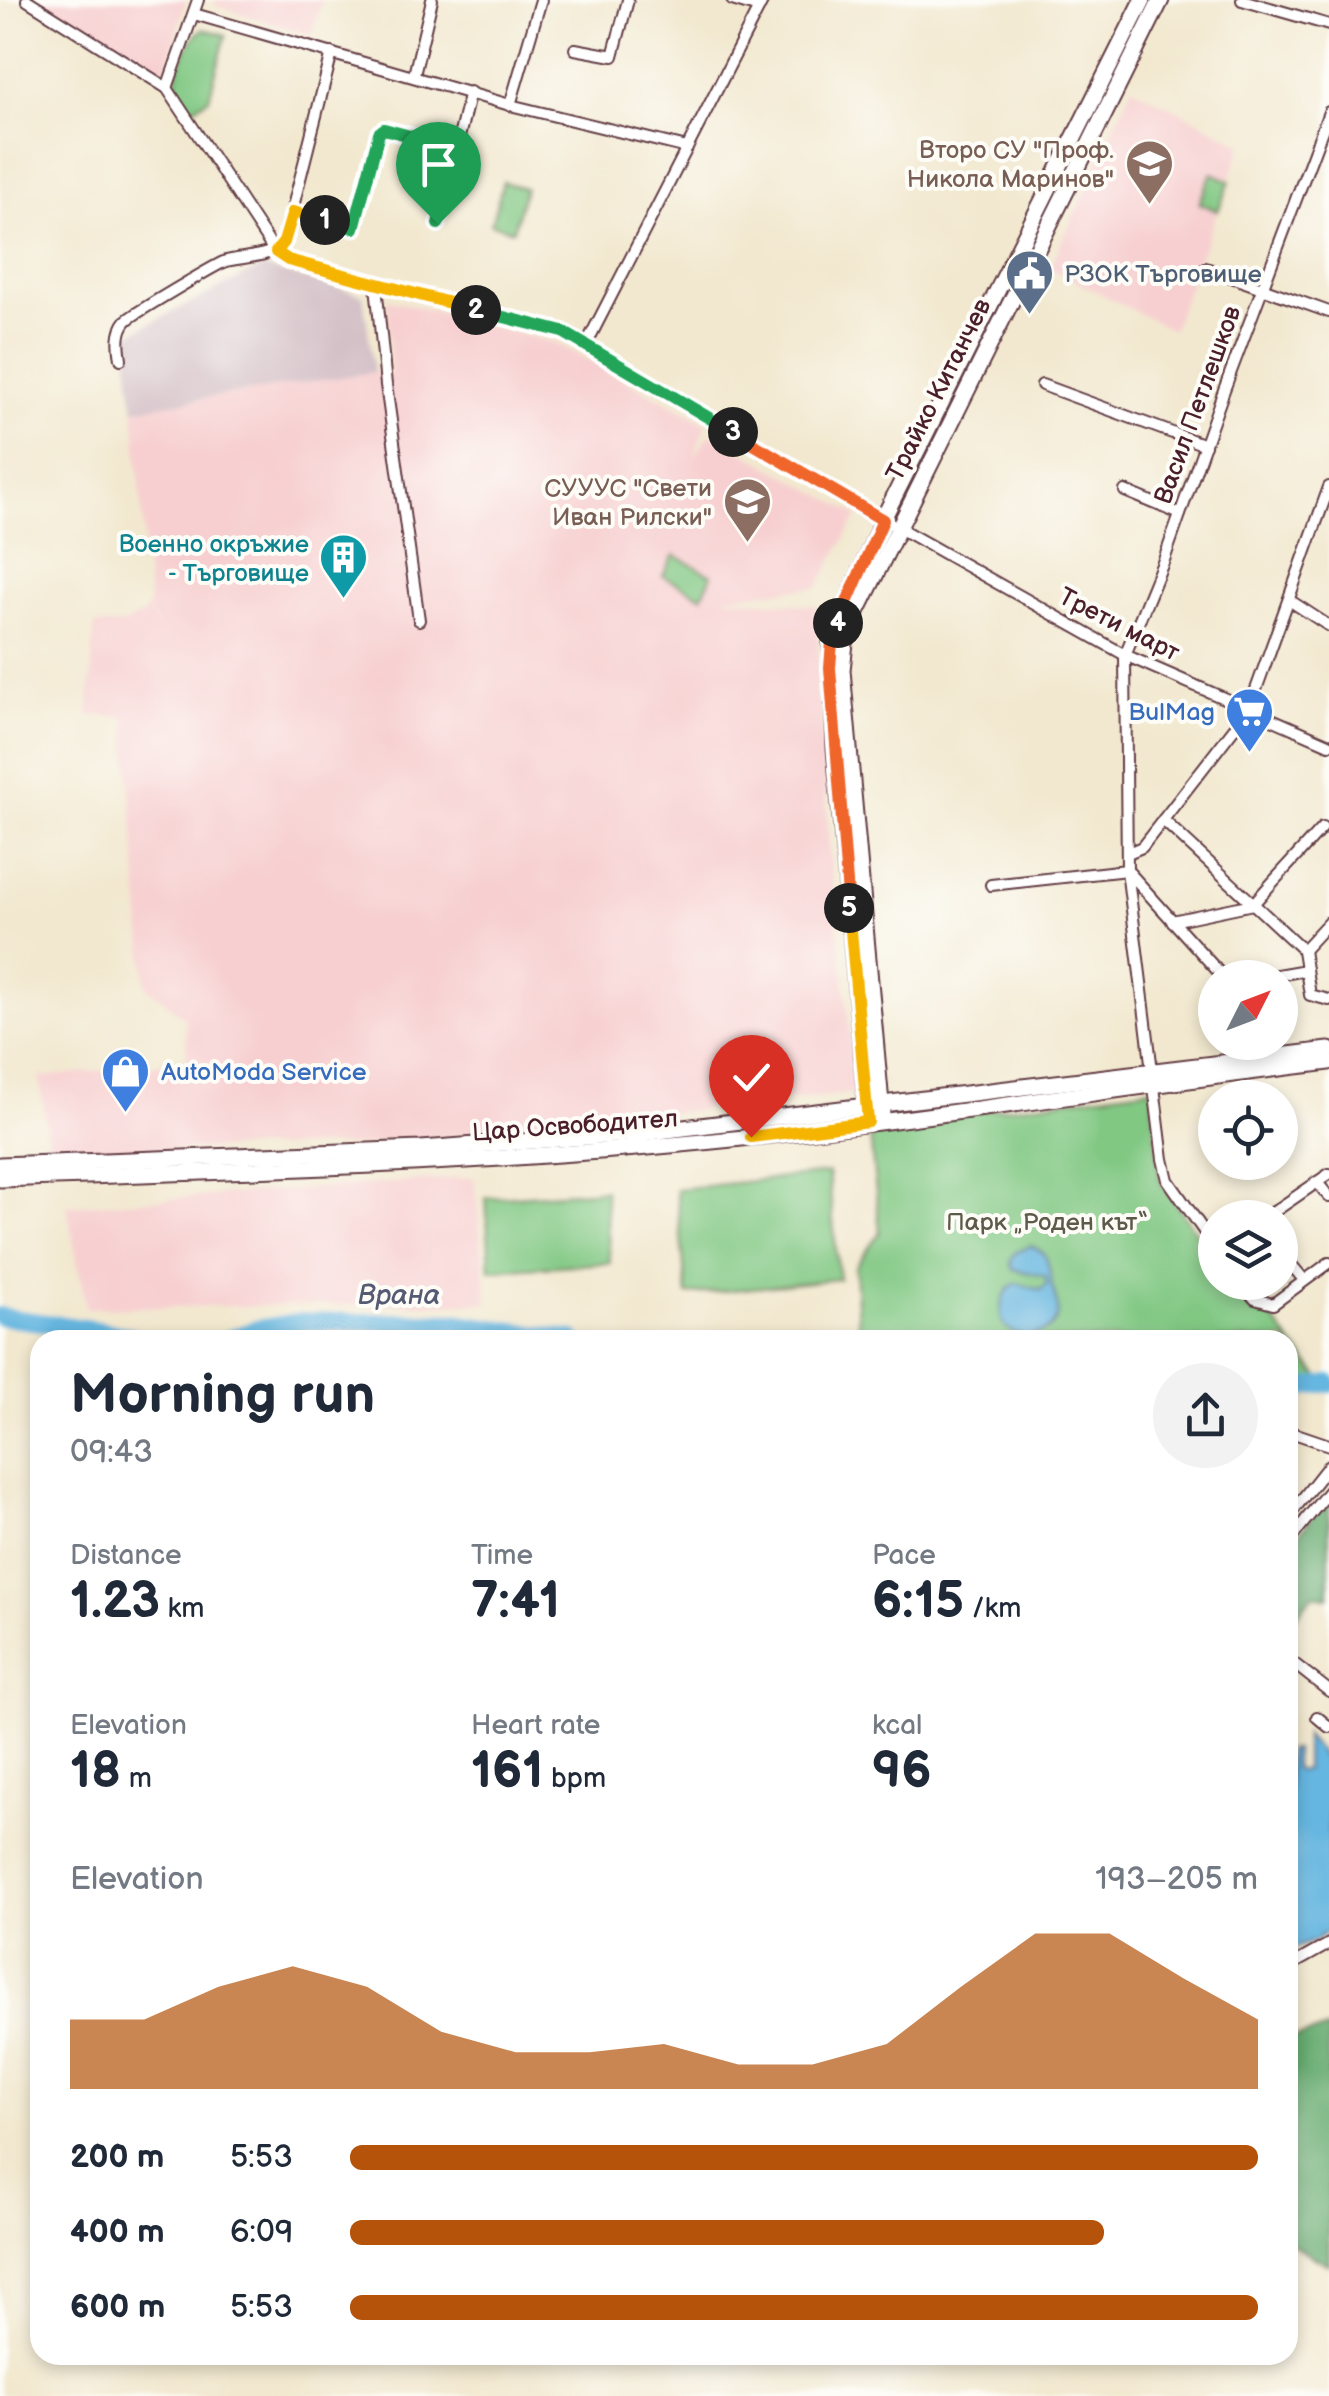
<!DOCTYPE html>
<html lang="en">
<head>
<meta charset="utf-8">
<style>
	body { margin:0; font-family:"Balsamiq Sans",sans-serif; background:#f2f2f3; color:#1f2937; height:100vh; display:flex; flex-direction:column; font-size:38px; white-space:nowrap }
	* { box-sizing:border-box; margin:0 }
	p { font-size:32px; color:#747a83 }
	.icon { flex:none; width:55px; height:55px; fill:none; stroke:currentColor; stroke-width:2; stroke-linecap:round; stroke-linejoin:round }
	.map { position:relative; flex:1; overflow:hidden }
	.details { position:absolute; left:30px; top:1330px; width:1268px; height:1035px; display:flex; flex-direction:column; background:#fff; border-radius:30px; box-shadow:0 5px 15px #0003 }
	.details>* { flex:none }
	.needle { width:65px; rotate:48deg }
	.tools { position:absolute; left:1198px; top:960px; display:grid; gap:20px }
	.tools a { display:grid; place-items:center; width:100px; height:100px; border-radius:50%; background:#fff; box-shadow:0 5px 15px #0003; font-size:50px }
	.pin { position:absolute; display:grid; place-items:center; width:85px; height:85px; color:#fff; margin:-102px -42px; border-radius:50% 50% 50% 0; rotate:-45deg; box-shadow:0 0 10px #0007 }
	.pin .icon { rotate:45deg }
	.km { position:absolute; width:50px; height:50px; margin:-25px; border-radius:50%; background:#222; color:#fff; font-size:28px; line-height:50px; text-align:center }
	.round { display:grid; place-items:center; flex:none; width:105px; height:105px; border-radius:52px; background:#f2f2f3 }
	.headline { display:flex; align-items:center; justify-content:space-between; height:170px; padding:0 40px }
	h1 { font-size:55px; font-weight:700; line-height:75px }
	.metrics { display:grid; grid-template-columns:repeat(3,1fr); gap:15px; height:170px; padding:10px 40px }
	.metrics div { display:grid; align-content:center }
	.metrics b { font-size:50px; font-weight:700 }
	.metrics small { font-size:28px; font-weight:400 }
	.metrics p { font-size:28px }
	.chart { height:280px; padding:20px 40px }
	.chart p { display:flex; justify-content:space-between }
	.chart svg { width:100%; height:180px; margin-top:10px; fill:#b45309; opacity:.7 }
	ul { padding:0 40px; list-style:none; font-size:32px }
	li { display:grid; grid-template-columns:160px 120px 1fr; align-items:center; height:75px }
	li i { height:25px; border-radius:12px; background:#b45309 }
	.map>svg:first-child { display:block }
</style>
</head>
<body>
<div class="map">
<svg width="1329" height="2396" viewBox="0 0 1329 2396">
	<rect width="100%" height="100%" fill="#fdfcf7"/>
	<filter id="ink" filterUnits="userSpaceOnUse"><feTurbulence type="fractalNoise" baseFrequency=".01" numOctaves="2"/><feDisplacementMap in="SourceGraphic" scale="20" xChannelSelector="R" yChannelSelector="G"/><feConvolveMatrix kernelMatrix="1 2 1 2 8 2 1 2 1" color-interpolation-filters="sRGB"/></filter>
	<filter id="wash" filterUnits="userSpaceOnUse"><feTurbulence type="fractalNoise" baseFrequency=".0048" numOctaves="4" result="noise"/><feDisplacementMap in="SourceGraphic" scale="40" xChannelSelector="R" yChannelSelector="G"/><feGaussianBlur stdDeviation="2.25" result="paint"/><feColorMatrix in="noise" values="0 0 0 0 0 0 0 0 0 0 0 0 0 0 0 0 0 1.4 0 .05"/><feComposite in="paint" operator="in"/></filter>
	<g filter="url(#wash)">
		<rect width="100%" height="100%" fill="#f2e8cf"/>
		<!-- built -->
		<g fill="#f7cfd0">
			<polygon points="43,0 186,0 164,75 42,3"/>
			<polygon points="216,0 322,0 311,35 214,5"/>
			<polygon points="1132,87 1243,144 1172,330 1050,268"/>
			<polygon points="387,299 556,343 706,423 694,457 710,434 858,515 818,587 720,597 816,606 830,860 857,1093 365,1145 50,1153 39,1077 187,1062 185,1018 146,986 125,717 88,715 95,625 121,625 144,614 149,604 134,409 374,372 391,375"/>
			<polygon points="474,1177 488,1303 86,1308 67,1206"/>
		</g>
		<!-- industrial -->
		<polygon fill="#d2bdc5" points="262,267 363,295 374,372 134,409 125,336"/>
		<!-- green -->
		<g fill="#81c883" stroke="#667457" stroke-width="2.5">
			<path d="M203 29 226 35 209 98 189 111C186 107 181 103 178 98 170 80 187 39 203 29Z"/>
			<polygon points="1212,173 1230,181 1218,211 1199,203"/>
			<polygon points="503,182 525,188 513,230 491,224"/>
			<polygon points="674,555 712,575 702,596 663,576"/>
			<polygon points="1152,1088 1160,1181 1215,1260 1215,1282 1231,1283 1250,1310 1270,1316 1324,1383 1288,1390 1288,1340 859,1340 855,1267 880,1232 869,1126"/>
			<polygon points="828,1173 839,1279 687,1295 676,1189"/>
			<polygon points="605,1190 610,1263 490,1270 486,1198"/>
		</g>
		<!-- forest -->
		<g fill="#68ac71" stroke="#59664e" stroke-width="2.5">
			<polygon points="1329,1496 1329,1597 1312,1595 1288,1628 1288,1548"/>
			<polygon points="1329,2029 1329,2265 1288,2242 1288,2039"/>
		</g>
		<!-- water -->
		<g fill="#65b6e0" stroke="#586a86" stroke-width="2.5">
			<path d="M1030 1246C1050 1252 1048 1264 1051 1282 1053 1292 1059 1303 1058 1313 1053 1344 997 1344 1001 1309 1002 1298 1006 1289 1016 1283L1041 1290 1047 1284 1045 1276 1013 1269 1011 1262 1015 1253Z"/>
			<polygon points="1305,1734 1325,1759 1329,1758 1329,1930 1314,1941 1288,1951 1288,1750 1294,1750 1294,1768 1298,1771 1305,1769"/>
		</g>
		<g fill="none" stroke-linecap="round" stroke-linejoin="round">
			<!-- river -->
			<g stroke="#65b6e0" stroke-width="18">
				<path d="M0 1316C48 1325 95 1326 141 1340"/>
				<polyline points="226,1340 257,1329 303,1322 452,1322 573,1340"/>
				<polyline points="1288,1390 1329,1383"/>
			</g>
		</g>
	</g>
	<g filter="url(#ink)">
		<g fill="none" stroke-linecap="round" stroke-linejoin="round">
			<defs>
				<g id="street">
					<polyline points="27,0 167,88 271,246 282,257 563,332 883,519 1125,655 1329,744"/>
					<polyline points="732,0 759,8"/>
					<polyline points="1242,0 1329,25"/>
					<polyline points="194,14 510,105 687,148"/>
					<polyline points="575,49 613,56 628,0"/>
					<polyline points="414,75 432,0"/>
					<polyline points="167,88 198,0"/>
					<polyline points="510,105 541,0"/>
					<polyline points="293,212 354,229 381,130 455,148"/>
					<polyline points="438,223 470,92"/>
					<polyline points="1206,268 1329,312"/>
					<polyline points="376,285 386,385 419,620"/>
					<polyline points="586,345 763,0"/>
					<path d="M121 359C119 346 117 332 126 321 131 315 217 264 226 261 247 256 270 258 284 242L332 53"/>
					<polyline points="1042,385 1205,445"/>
					<polyline points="1125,491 1180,514"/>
					<polyline points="1289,600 1329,626"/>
					<polyline points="1163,820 1303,950 1310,995 1329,1000"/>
					<polyline points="1128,853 1142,847 1249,709 1329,487"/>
					<polyline points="991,885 1127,870 1224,978"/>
					<polyline points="1172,921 1253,904 1322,828"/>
					<polyline points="1303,950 1329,922"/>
					<polyline points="1260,978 1306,970"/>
					<polyline points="1317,1182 1329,1197"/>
					<polyline points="1265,1218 1329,1174"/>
					<polyline points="1215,1247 1168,1180 1163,1159 1127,870 1125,655 1164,560 1224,390 1329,112"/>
					<polyline points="1280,1251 1304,1280"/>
					<polyline points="1240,1282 1255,1299 1273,1304 1329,1263"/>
					<polyline points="1288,1431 1329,1445"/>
					<polyline points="1288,1517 1329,1465"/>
					<polyline points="1288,1542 1329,1491"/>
					<polyline points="1288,1659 1329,1691"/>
					<polyline points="1317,1717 1329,1727"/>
					<polyline points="1288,1967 1329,1944"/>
				</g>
				<g id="secondary">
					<polyline points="867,1113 835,748 831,642 883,519 1143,0"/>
					<polyline points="882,1115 842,670 845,643 855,616 1161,0"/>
					<polyline points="0,1165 421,1149 642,1133 1329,1050"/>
					<path d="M0 1179C216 1171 432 1166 648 1147 876 1128 1102 1089 1329 1062"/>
				</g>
			</defs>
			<!-- street casing -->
			<use href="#street" stroke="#633d44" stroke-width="14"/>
			<!-- secondary casing -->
			<use href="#secondary" stroke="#633d44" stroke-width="19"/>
			<!-- street -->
			<use href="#street" stroke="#fff" stroke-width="10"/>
			<!-- secondary -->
			<use href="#secondary" stroke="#fff" stroke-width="15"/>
		</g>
	</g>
	<g fill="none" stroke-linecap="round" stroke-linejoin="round" filter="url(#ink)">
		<defs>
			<polyline id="split-1" points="325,220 354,228 379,133 384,129 455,148 438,224"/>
			<polyline id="split-2" points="325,220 293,212 284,242 276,252 288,260 476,310"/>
			<polyline id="split-3" points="476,310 563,332 733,432"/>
			<polyline id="split-4" points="733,432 883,520 838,623"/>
			<polyline id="split-5" points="838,623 832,642 830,668 849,908"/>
			<polyline id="split-6" points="751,1137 868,1122 849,908"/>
		</defs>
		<!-- split-1 casing -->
		<use href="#split-1" stroke="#fff" stroke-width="20"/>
		<!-- split-2 casing -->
		<use href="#split-2" stroke="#fff" stroke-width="20"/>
		<!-- split-3 casing -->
		<use href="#split-3" stroke="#fff" stroke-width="20"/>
		<!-- split-4 casing -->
		<use href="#split-4" stroke="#fff" stroke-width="20"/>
		<!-- split-5 casing -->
		<use href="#split-5" stroke="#fff" stroke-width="20"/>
		<!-- split-6 casing -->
		<use href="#split-6" stroke="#fff" stroke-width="20"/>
		<!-- split-1 -->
		<use href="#split-1" stroke="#22a559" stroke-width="12"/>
		<!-- split-2 -->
		<use href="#split-2" stroke="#f5b400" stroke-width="12"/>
		<!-- split-3 -->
		<use href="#split-3" stroke="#22a559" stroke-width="12"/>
		<!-- split-4 -->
		<use href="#split-4" stroke="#f0652b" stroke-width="12"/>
		<!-- split-5 -->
		<use href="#split-5" stroke="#f0652b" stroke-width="12"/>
		<!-- split-6 -->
		<use href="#split-6" stroke="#f5b400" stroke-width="12"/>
	</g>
	<!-- icons -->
	<defs>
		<symbol id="school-pin" viewBox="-11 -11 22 30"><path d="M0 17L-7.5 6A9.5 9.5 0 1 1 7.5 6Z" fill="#8d6e63" stroke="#fdfcf7"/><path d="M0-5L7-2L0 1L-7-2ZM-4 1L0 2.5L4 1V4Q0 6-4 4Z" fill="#fff"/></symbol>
		<symbol id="civic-pin" viewBox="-11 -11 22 30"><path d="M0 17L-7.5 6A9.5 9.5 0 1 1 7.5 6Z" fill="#5c6f8a" stroke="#fdfcf7"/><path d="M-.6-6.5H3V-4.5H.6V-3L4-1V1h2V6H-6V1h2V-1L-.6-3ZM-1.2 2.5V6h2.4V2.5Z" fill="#fff"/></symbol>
		<symbol id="building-pin" viewBox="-11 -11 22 30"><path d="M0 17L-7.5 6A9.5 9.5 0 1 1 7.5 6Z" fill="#0f9aa8" stroke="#fdfcf7"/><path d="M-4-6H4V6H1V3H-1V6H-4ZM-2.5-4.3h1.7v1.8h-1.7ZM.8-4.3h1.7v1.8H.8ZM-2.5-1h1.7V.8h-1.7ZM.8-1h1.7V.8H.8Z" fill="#fff"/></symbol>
		<symbol id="supermarket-pin" viewBox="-11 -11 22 30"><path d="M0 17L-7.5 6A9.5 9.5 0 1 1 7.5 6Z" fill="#3f7fe0" stroke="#fdfcf7"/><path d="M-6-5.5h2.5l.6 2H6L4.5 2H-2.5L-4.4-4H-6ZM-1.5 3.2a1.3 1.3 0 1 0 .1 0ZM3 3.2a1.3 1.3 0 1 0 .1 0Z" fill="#fff"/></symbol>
		<symbol id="shop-pin" viewBox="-11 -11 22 30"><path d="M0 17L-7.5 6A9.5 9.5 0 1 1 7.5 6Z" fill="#3f7fe0" stroke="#fdfcf7"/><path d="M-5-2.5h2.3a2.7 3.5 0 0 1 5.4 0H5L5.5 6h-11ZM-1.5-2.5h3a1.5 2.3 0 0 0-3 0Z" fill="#fff"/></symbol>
	</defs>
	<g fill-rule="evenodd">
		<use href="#school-pin" x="1122" y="136" width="55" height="75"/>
		<use href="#civic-pin" x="1002" y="246" width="55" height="75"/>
		<use href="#school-pin" x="720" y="474" width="55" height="75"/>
		<use href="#building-pin" x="316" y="530" width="55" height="75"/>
		<use href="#supermarket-pin" x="1222" y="684" width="55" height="75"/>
		<use href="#shop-pin" x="98" y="1044" width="55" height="75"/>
	</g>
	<g text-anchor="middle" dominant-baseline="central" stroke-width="8" stroke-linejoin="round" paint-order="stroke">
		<!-- education labels -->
		<g font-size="25" fill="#785e54" stroke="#fdfcf7" text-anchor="end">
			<text x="1114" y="150">Второ СУ "Проф.<tspan x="1114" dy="29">Никола Маринов"</tspan></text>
			<text x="712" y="488">СУУУС "Свети<tspan x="712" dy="29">Иван Рилски"</tspan></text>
		</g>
		<!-- service labels -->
		<g font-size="25" fill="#4e5e75" stroke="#fdfcf7" text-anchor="start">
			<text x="1064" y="274">РЗОК Търговище</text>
		</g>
		<!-- street labels -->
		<g font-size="25" fill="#4a1f2b" stroke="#fdfcf7">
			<text transform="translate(939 390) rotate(-63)">Трайко Китанчев</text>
			<text transform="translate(1198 405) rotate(-70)">Васил Петлешков</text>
			<text transform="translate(1119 625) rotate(27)">Трети март</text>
			<text transform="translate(575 1126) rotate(-4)">Цар Освободител</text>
		</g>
		<!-- culture labels -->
		<g font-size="25" fill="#0d838f" stroke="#fdfcf7" text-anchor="end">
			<text x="309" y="544">Военно окръжие<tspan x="309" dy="29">- Търговище</tspan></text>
		</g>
		<!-- shop labels -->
		<g font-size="25" fill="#366cbe" stroke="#fdfcf7" text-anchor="end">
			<text x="1215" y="712">BulMag</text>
			<text x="161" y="1072" text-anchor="start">AutoModa Service</text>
		</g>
		<!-- park labels -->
		<g font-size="25" fill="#5d5a4a" stroke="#fdfcf7">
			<text x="1047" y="1222">Парк „Роден кът“</text>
		</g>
		<!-- water labels -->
		<g font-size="28" font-style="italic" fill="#555b73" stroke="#fdfcf7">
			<text x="399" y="1295">Врана</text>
		</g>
	</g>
</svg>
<div class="tools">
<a><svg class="needle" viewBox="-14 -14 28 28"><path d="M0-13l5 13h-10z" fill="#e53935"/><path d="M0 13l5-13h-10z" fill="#747a83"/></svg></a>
<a><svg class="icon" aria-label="locate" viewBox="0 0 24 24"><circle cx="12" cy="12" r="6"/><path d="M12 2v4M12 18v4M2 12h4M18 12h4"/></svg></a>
<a><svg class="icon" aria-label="layers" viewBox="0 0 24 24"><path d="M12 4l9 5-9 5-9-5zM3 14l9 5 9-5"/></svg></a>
</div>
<div class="pin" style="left:438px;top:224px;background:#1e9e55"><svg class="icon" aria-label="arrive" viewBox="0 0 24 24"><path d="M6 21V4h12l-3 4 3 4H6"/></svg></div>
<div class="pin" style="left:751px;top:1137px;background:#d93025"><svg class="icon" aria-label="check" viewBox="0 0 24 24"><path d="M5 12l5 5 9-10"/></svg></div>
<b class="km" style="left:325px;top:220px">1</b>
<b class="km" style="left:476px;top:310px">2</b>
<b class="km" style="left:733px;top:432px">3</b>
<b class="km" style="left:838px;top:623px">4</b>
<b class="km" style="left:849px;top:908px">5</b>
<section class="details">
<div class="headline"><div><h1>Morning run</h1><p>09:43</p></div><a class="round"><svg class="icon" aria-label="share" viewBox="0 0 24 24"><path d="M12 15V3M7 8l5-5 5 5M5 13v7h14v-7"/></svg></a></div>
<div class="metrics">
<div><p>Distance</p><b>1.23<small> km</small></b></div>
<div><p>Time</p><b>7:41</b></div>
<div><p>Pace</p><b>6:15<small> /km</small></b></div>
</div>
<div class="metrics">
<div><p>Elevation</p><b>18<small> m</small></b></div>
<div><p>Heart rate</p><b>161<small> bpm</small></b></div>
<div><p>kcal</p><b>96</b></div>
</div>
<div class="chart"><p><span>Elevation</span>193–205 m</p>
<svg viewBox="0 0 160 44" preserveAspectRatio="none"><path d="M0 44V27L10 27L20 19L30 14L40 19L50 30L60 35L70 35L80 33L90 38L100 38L110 33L120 19L130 6L140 6L150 17L160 27V44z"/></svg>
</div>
<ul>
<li><b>200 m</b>5:53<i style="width:100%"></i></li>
<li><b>400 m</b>6:09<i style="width:83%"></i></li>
<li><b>600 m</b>5:53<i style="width:100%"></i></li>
</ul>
</section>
</div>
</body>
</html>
